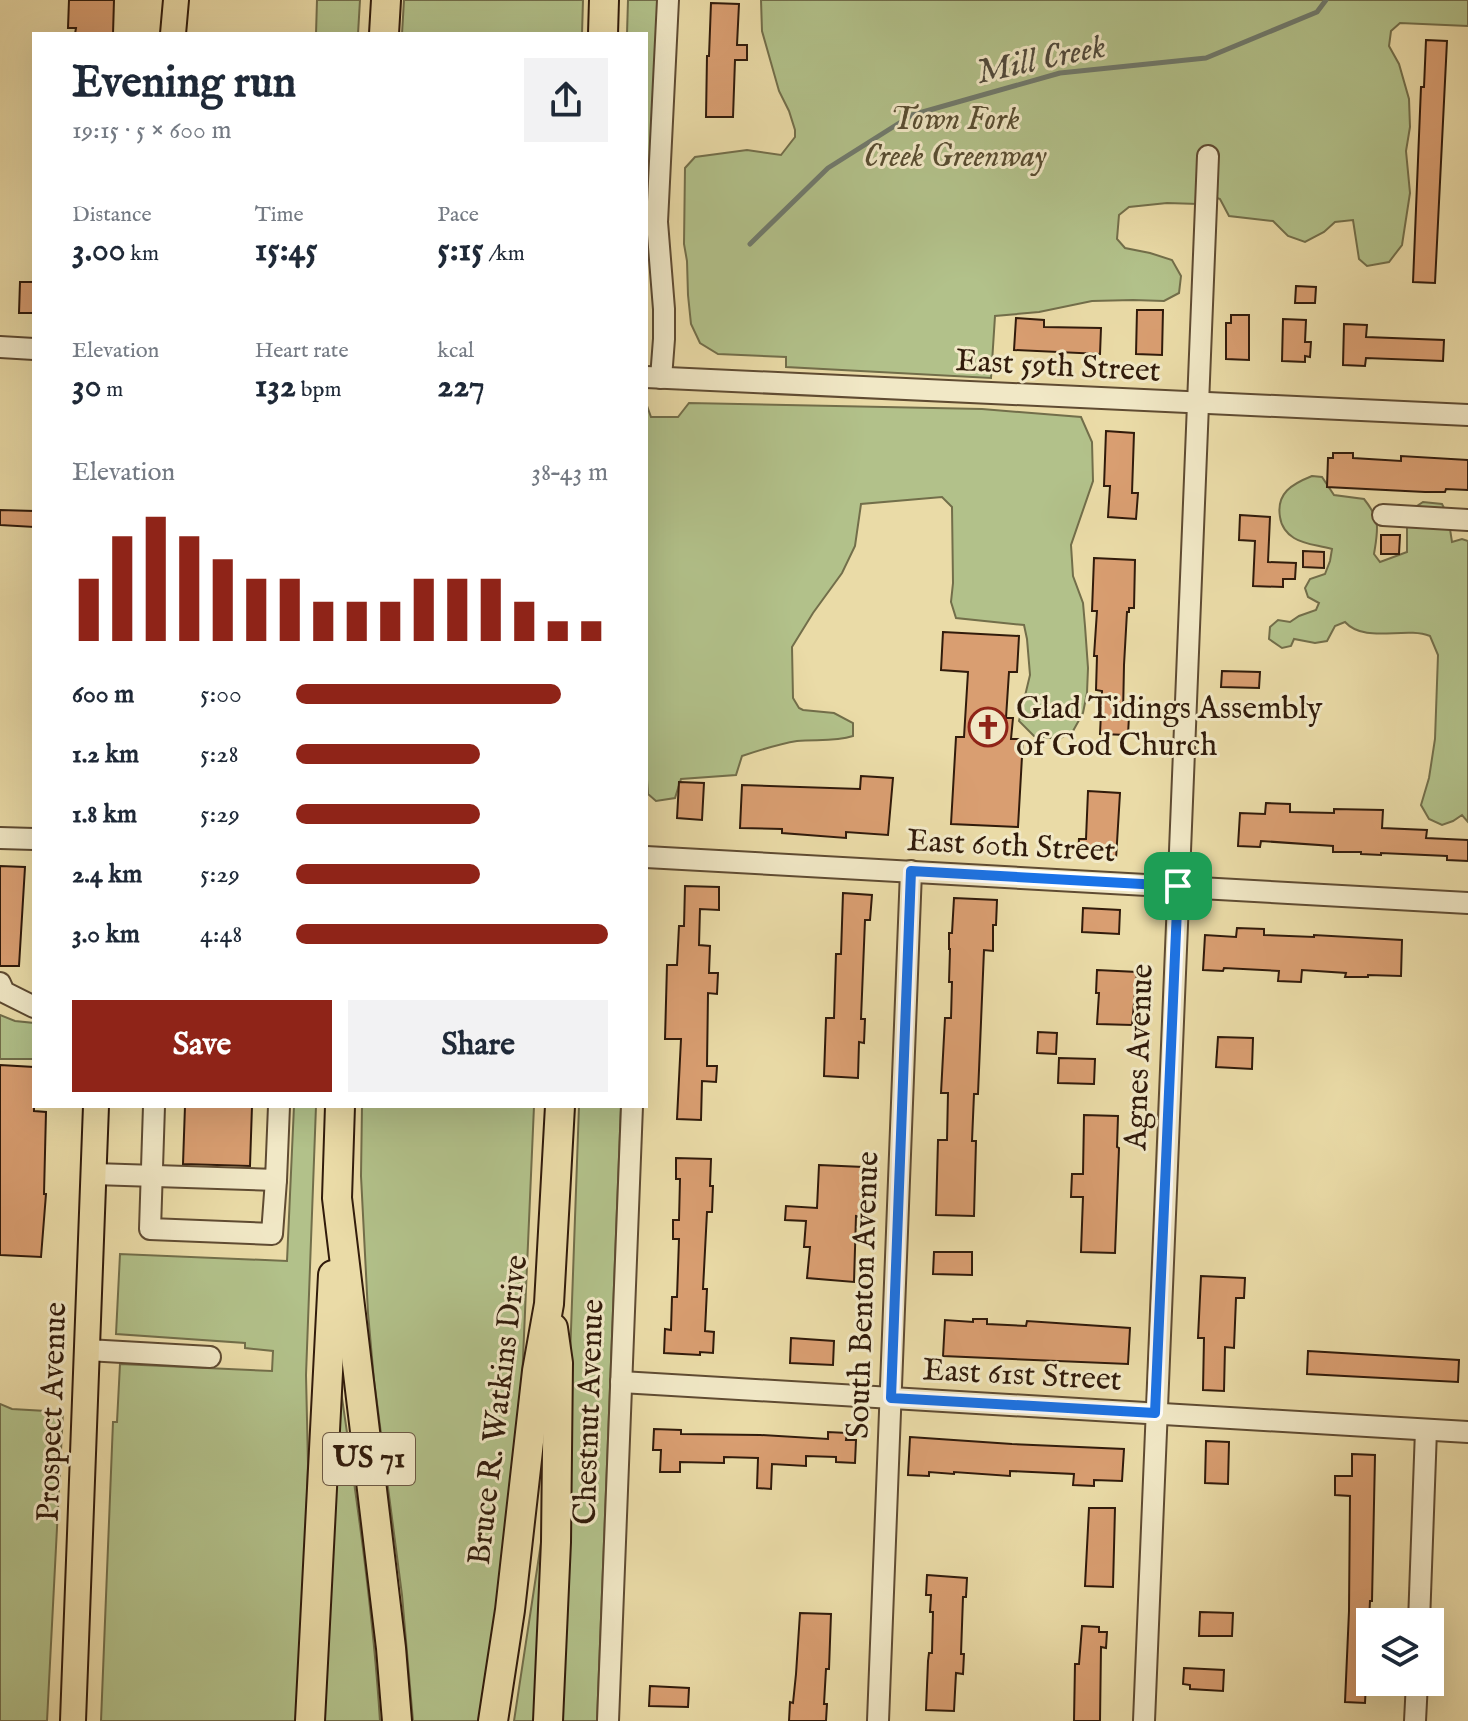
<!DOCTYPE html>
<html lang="en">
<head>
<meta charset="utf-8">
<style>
	body { margin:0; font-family:"IM FELL English",serif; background:#f2f2f3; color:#1f2937; height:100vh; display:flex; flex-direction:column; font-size:30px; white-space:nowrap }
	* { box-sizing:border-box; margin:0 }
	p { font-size:26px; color:#747a83 }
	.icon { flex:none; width:44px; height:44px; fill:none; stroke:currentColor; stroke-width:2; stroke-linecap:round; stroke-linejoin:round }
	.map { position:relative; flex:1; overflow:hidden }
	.drawer { position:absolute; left:32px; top:32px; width:616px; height:1076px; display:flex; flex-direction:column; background:#fff; border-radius:0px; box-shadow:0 8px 32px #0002 }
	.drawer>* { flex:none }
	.controls { position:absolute; left:1356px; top:1608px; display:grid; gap:16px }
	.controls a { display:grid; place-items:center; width:88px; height:88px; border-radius:0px; background:#fff; box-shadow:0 8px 32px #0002; font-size:40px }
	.pin { position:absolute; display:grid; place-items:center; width:68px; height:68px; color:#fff; margin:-34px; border-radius:16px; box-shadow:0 4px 12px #0006 }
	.round { display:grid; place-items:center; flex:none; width:84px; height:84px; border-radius:0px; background:#f2f2f3 }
	.headline { display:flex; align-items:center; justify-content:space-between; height:136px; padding:0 40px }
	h1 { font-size:44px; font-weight:700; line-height:60px }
	.metrics { display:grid; grid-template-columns:repeat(3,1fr); gap:12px; height:136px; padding:8px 40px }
	.metrics div { display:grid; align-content:center }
	.metrics b { font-size:34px; font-weight:700 }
	.metrics small { font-size:22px; font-weight:400 }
	.metrics p { font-size:22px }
	.chart { height:224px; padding:16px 40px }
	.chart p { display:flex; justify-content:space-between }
	.chart svg { width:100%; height:144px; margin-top:8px; stroke:#8f2418; stroke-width:6 }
	.button { display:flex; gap:16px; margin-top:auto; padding:16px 40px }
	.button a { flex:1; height:92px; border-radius:0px; background:#8f2418; color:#fff; font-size:32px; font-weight:700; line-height:92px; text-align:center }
	.button a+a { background:#f2f2f3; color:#1f2937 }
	ul { padding:0 40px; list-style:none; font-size:26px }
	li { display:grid; grid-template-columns:128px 96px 1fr; align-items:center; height:60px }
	li i { height:20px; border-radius:10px; background:#8f2418 }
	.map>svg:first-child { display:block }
</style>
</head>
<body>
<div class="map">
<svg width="1468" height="1721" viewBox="0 0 1468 1721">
	<rect width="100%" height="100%" fill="#eadba7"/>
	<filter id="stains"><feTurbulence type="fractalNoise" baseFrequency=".0025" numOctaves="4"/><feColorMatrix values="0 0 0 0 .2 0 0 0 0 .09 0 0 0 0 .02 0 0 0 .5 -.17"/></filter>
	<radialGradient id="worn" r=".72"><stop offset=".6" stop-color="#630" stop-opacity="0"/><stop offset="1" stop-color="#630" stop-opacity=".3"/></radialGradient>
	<!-- green -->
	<g fill="#b2c18a" stroke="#726e4a" stroke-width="2">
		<polygon points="317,0 360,0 358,34 316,34"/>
		<polygon points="404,0 583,0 582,34 402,34"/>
		<polygon points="628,0 658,0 646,230 646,34 627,34"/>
		<polygon points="761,0 1468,0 1468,26 1400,23 1391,31 1389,46 1399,64 1409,99 1410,127 1406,151 1410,193 1402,245 1389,262 1367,266 1359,259 1353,220 1335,222 1324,232 1305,242 1288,236 1273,221 1229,216 1220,199 1199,191 1198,204 1167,203 1129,207 1119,215 1117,239 1125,248 1150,253 1172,260 1181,276 1179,293 1164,301 1133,300 1092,301 1039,312 995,316 991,378 786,367 786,357 718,354 700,343 691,324 688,295 687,261 684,244 685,168 695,157 747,150 781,155 795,137 795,130 789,111 779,91 762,31"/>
		<path d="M646 403 651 417H678L689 403 982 409 1081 417 1092 442 1093 481 1071 545 1073 576 1083 603 1085 626 1088 668 1087 693 1083 713 1073 731 1059 739 1034 736 1019 721 1030 675 1027 639 1024 625 956 618 951 602 953 583 952 507 942 497 861 504 855 546 842 573 813 613 792 647 793 698 799 708 803 710 834 713 853 723V736C834 742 816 739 797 741 778 744 760 750 742 756L736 775 681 779 675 798 656 801 648 794 646 766Z"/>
		<path d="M1312 476 1322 477 1334 495 1364 499C1381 520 1378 529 1374 554L1380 562 1407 552V523L1411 510 1423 502 1442 504 1448 516 1452 542 1462 539 1468 541V822L1462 815 1453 821 1442 825 1429 819 1421 805 1429 778 1435 739 1438 655 1430 636C1405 626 1365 644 1345 622L1335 626 1327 641 1315 643 1294 639 1291 646 1282 648 1269 639 1270 627 1278 620 1290 622 1299 616 1316 610 1319 603 1308 597 1305 588 1310 579 1325 574 1330 561 1332 549C1319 545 1305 545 1294 538 1287 534 1281 526 1280 517 1276 493 1292 484 1312 476Z"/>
		<polygon points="0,1015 15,1021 34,1023 34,1059 0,1059"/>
		<polygon points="294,1106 316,1106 306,1375 308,1464 300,1721 101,1721 113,1422 117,1422 120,1364 272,1371 273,1351 245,1348 245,1343 116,1334 120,1254 287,1261"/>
		<polygon points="362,1106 534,1106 519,1450 481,1721 413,1721 402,1595 374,1380 368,1313 361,1176"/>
		<polygon points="579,1106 621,1106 597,1721 557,1721"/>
		<path d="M337 1391H341C357 1501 373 1610 380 1721H324Z"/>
		<polygon points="0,1404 12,1409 63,1412 47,1721 0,1721"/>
		<polygon points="541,1543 544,1543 537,1721 514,1721"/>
	</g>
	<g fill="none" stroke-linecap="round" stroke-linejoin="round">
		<!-- stream -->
		<polyline stroke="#707a6d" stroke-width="5" points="750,244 828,168 912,115 1060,73 1206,58 1317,12 1326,0"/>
	</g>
	<!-- building -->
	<g fill="#d99e71" stroke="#311b0b" stroke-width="2">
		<polygon points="69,0 114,0 113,34 75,34 76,28 68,28"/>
		<polygon points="711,3 739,4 737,45 747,45 747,60 735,60 733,117 706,117 707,56 709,56"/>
		<polygon points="1426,40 1447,41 1435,283 1413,282 1421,87 1424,87"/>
		<polygon points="20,282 34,282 33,313 19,313"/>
		<polygon points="1296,286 1316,287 1315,303 1295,303"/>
		<polygon points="1137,310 1163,310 1162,355 1136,354"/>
		<polygon points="1231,315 1249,315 1249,360 1226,359 1226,323 1231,323"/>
		<polygon points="1016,318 1044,320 1044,327 1101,328 1100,354 1014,350"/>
		<polygon points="1283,319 1306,320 1305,342 1311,342 1310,357 1305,356 1305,362 1282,361"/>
		<polygon points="1344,324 1367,325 1366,337 1444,340 1443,361 1366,358 1365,366 1343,365"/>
		<polygon points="1106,431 1134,433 1132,493 1138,493 1136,519 1108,517 1110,486 1104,486"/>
		<polygon points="1333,453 1353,453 1353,458 1401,461 1401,456 1468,460 1468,490 1446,489 1445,492 1425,492 1327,487 1328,458 1333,458"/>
		<polygon points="0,510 34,511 34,527 0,525"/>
		<polygon points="1240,515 1270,517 1268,562 1296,563 1295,579 1283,579 1283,587 1253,586 1255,541 1239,540"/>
		<polygon points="1381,535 1400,535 1399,554 1381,554"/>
		<polygon points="1303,551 1324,552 1324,568 1303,567"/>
		<polygon points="1094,558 1135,560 1134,608 1129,608 1129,612 1127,612 1124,665 1123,715 1129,716 1128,735 1100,734 1102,691 1096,690 1097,656 1094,656 1097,611 1092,611"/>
		<polygon points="943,632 1019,636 1017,672 1009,672 1006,718 1013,718 1011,739 1023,739 1018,827 951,824 956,737 964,737 968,672 941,670"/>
		<polygon points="1222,671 1260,672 1259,688 1221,687"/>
		<polygon points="861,776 893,778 888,835 846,832 846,838 782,833 782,829 740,828 742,785 860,789"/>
		<polygon points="679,782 704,783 702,820 677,818"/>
		<polygon points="1088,791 1120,793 1116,859 1078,857 1079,839 1086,839"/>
		<polygon points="1266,803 1290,804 1290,812 1334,813 1334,809 1383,810 1382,828 1427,830 1426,838 1468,840 1468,861 1447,860 1447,856 1381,853 1381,855 1361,854 1361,852 1333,852 1333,846 1261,841 1260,847 1238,846 1240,813 1265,814"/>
		<polygon points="0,866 25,867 19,966 0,966"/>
		<polygon points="685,886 719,887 719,910 700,909 699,945 710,946 709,973 718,973 717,994 708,993 707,1066 717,1066 716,1082 702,1081 701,1120 677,1119 681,1039 665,1039 667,965 677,965 679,926 684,926"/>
		<polygon points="843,893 872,895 870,920 865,920 861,1019 865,1019 864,1043 859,1042 858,1078 824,1076 826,1018 834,1018 836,954 841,954"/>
		<polygon points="954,898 997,900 996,925 993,925 993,951 984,950 978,1094 974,1094 972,1141 976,1141 974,1216 936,1215 938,1140 947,1140 948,1093 941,1093 945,1018 951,1018 952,982 949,982 950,949 949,949 949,933 952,933"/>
		<polygon points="1083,908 1120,910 1119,934 1082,932"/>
		<polygon points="1237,928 1264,929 1264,935 1314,937 1314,935 1402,940 1401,976 1368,975 1368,977 1345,977 1346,973 1302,970 1301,982 1278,981 1279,971 1224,968 1223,971 1203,970 1205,935 1236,937"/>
		<polygon points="1097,970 1137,972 1132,1025 1097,1024 1099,993 1096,993"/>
		<polygon points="1038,1032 1057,1033 1056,1054 1037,1053"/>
		<polygon points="1218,1037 1253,1038 1252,1069 1216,1067"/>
		<polygon points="1059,1058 1095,1059 1094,1084 1058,1083"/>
		<polygon points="0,1065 34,1067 34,1111 46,1112 44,1194 46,1194 41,1257 0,1255"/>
		<polygon points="185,1106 252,1106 250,1166 183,1164"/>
		<polygon points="1084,1115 1118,1116 1117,1147 1119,1148 1115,1253 1081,1252 1083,1197 1071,1197 1072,1174 1083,1174"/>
		<polygon points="676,1158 711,1159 710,1186 713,1186 712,1212 707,1212 703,1289 707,1289 705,1331 714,1332 713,1353 700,1352 700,1355 664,1353 665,1329 671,1330 672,1297 677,1297 679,1239 673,1239 673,1220 679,1220 680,1179 676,1179"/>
		<polygon points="819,1165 863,1167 860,1217 856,1216 854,1282 807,1278 810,1247 804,1247 806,1221 785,1220 786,1206 817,1208"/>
		<polygon points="934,1252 972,1252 972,1275 933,1274"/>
		<polygon points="1201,1276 1245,1278 1244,1298 1236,1298 1234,1348 1225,1347 1224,1391 1203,1390 1204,1338 1198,1338"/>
		<polygon points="973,1319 987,1319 987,1324 1026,1326 1027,1321 1130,1328 1128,1364 943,1356 945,1320 973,1322"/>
		<polygon points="791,1338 834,1341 833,1365 790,1363"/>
		<polygon points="1308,1351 1459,1360 1458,1382 1307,1374"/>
		<polygon points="654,1429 681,1430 681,1434 760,1435 828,1439 828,1432 847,1433 846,1440 856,1440 855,1463 836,1462 836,1457 806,1456 806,1466 772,1464 771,1489 757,1488 758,1458 724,1457 724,1463 680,1462 680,1472 660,1472 661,1450 653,1450"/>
		<polygon points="910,1437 1012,1444 1124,1449 1122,1481 1094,1480 1094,1486 1073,1485 1074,1474 1010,1471 1010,1476 954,1472 954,1474 929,1472 929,1476 908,1475"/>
		<polygon points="1206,1441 1229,1442 1228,1484 1205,1483"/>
		<polygon points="1352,1454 1375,1455 1372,1601 1370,1601 1365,1703 1345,1702 1349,1611 1350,1496 1335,1495 1335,1476 1352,1476"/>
		<polygon points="1089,1508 1115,1508 1113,1587 1085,1586"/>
		<polygon points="927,1575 967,1578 966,1597 963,1597 961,1654 964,1654 963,1674 956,1673 954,1711 926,1710 928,1661 929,1653 932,1653 933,1612 930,1612 931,1595 926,1595"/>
		<polygon points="1200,1612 1233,1613 1232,1636 1199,1636"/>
		<polygon points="800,1613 831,1614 829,1669 826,1669 824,1704 827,1704 826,1721 789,1721 790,1702 793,1703 796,1674"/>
		<polygon points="1082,1626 1099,1627 1099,1632 1107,1632 1106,1648 1101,1647 1100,1721 1074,1721 1075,1664 1079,1664"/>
		<polygon points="1184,1668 1224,1670 1223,1691 1190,1689 1190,1685 1183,1684"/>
		<polygon points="650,1686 689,1688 688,1707 649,1706"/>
	</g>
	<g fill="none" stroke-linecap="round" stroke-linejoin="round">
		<defs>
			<g id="minor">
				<polyline points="0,347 34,349"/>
				<polyline points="646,377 1468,415"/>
				<polyline points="661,378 664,339 664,309 657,222 668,0"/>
				<polyline points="1383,515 1468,520"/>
				<polyline points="0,838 34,839"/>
				<polyline points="646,857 1468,903"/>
				<polyline points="0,983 4,992 34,1007"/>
				<polyline points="154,1106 150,1229 272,1234 276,1180"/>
				<polyline points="94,1174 276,1180 279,1106"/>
				<polyline points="87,1350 210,1357"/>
				<polyline points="621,1382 1468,1432"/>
				<polyline points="1419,1622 1426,1430"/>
				<polyline points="608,1721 632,1106"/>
				<polyline points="878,1721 911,871"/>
				<path d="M1144 1721C1163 1199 1190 678 1208 156"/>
				<polyline points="1415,1721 1417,1682"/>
			</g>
			<g id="major">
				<polyline points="173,34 176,0"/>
				<polyline points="73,1721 96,1106"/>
			</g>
			<g id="highway">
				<polyline points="384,34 386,0"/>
				<polyline points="603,34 604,0"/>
				<polyline points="340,1106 337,1198 391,1648 397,1721"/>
				<polyline points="310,1721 333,1275"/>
				<polyline points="493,1721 510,1610 537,1371 549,1304 560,1106"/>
				<polyline points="548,1721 556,1542 558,1363 553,1328"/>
			</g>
		</defs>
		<!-- minor casing -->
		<use href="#minor" stroke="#5f4b32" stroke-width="24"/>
		<!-- major casing -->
		<use href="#major" stroke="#311b0b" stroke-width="28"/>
		<!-- highway casing -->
		<use href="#highway" stroke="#311b0b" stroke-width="32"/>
		<!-- minor -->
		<use href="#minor" stroke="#f1e8c6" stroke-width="20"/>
		<!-- major -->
		<use href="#major" stroke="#eadba7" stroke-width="24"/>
		<!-- highway -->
		<use href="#highway" stroke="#eadba7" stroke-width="28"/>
	</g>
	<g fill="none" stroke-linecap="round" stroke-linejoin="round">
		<defs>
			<polygon id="route" points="911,871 1178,886 1155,1413 891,1398"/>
		</defs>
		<!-- route casing -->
		<use href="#route" stroke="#fff" stroke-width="16"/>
		<!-- route -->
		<use href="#route" stroke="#1a73e8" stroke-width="10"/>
	</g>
	<!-- icons -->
	<defs>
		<symbol id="church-ring" viewBox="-11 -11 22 22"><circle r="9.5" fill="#f1e8c6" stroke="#8f2418" stroke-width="1.5"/><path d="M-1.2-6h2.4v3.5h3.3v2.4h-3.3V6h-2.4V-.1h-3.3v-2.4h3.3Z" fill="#8f2418"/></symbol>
	</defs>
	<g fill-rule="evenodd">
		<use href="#church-ring" x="966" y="705" width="44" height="44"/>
	</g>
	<g text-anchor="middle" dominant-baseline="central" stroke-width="6" stroke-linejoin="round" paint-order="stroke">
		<!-- shield labels -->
		<rect fill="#f1e8c6" stroke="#6b5843" stroke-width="2" x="323" y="1433" width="92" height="52" rx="6"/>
		<g font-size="30" font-weight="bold" fill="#311b0b">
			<text x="369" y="1459">US 71</text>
		</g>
		<!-- park labels -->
		<g font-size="32" font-style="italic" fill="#584d31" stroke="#f1e8c6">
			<text x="955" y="120">Town Fork<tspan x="955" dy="37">Creek Greenway</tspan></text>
		</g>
		<!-- street labels -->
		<g font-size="32" fill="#311b0b" stroke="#f1e8c6">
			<text transform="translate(1058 367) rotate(3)">East 59th Street</text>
			<text transform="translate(1011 847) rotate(3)">East 60th Street</text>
			<text transform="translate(1140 1057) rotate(-88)">Agnes Avenue</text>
			<text transform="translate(864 1295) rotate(-88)">South Benton Avenue</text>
			<text transform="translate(1022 1376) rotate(3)">East 61st Street</text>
			<text transform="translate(499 1410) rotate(-83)">Bruce R. Watkins Drive</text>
			<text transform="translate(53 1412) rotate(-88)">Prospect Avenue</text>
			<text transform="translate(590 1412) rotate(-88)">Chestnut Avenue</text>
		</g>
		<!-- poi labels -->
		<g font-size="32" fill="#311b0b" stroke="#f1e8c6" text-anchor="start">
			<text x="1016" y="709">Glad Tidings Assembly<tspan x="1016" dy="37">of God Church</tspan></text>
		</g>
		<!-- water labels -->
		<g font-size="34" font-style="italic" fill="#504a3c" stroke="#f1e8c6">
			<text transform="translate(1041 60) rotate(-12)">Mill Creek</text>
		</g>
	</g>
	<rect width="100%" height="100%" filter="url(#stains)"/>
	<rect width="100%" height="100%" fill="url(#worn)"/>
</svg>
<div class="controls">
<a><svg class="icon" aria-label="layers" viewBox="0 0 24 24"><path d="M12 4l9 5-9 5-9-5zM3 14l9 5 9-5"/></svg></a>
</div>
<div class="pin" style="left:1178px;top:886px;background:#1e9e55"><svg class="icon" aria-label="arrive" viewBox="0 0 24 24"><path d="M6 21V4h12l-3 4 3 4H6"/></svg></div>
<section class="drawer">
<div class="headline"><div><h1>Evening run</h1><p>19:15 · 5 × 600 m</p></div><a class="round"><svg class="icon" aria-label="share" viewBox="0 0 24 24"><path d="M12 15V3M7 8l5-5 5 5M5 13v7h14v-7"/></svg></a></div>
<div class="metrics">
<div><p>Distance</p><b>3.00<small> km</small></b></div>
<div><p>Time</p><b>15:45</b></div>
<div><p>Pace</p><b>5:15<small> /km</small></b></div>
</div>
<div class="metrics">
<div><p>Elevation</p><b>30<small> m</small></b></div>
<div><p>Heart rate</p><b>132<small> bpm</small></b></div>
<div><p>kcal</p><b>227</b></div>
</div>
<div class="chart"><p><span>Elevation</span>38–43 m</p>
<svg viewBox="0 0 160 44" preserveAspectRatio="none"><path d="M5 44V25M15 44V12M25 44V6M35 44V12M45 44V19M55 44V25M65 44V25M75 44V32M85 44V32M95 44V32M105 44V25M115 44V25M125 44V25M135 44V32M145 44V38M155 44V38"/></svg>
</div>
<ul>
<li><b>600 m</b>5:00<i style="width:85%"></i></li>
<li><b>1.2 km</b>5:28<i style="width:59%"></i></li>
<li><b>1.8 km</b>5:29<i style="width:59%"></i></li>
<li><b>2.4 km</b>5:29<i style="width:59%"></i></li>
<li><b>3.0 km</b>4:48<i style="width:100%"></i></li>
</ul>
<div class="button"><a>Save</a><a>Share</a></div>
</section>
</div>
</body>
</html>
